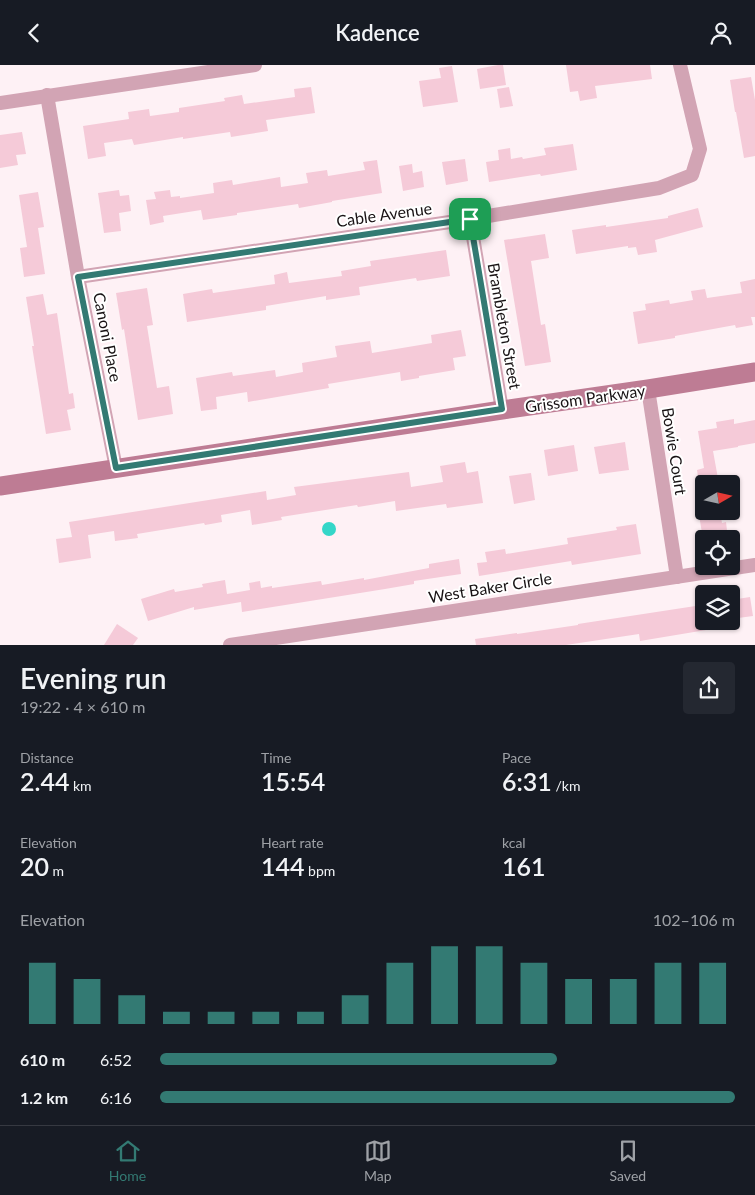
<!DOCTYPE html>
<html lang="en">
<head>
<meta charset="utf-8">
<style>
	body { margin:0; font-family:Lato,sans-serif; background:#242831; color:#f1f3f6; height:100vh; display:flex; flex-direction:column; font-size:19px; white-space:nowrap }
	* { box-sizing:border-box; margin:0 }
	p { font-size:16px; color:#9ea1a6 }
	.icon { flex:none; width:28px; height:28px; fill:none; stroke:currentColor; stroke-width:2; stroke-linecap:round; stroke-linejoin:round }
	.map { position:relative; height:580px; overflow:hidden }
	.drawer { display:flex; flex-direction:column; background:#171b24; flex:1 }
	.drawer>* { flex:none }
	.needle { width:32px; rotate:81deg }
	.tools { position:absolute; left:695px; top:410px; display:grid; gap:10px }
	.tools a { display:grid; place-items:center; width:45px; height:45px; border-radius:5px; background:#171b24; box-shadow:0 1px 4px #0004; font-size:25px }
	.pin { position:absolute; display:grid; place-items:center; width:42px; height:42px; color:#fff; margin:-21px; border-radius:10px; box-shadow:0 2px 8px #0006 }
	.round { display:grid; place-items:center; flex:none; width:52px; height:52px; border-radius:5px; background:#242831 }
	.overview { display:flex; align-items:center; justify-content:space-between; height:85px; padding:0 20px }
	h1 { font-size:28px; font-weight:600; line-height:38px }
	.stats { display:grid; grid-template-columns:repeat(3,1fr); gap:8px; height:85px; padding:5px 20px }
	.stats div { display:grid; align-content:center }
	.stats b { font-size:25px; font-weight:600 }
	.stats small { font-size:14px; font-weight:400 }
	.stats p { font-size:14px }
	.chart { height:140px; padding:10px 20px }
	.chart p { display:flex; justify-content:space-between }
	.chart svg { width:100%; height:90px; margin-top:5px; stroke:#337a73; stroke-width:6 }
	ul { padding:0 20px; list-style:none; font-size:16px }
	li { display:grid; grid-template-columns:80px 60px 1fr; align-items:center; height:38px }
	li i { height:12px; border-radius:6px; background:#337a73 }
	header { display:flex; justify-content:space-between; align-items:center; height:65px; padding:0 20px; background:#171b24; font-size:22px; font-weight:600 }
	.tab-bar { display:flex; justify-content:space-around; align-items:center; height:70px; border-top:1px solid #363941; background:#171b24; font-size:14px; color:#9ea1a6 }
	.tab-bar a { display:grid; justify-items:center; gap:2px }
	.tab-bar .current { color:#337a73 }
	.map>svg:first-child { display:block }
</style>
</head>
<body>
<header><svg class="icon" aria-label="back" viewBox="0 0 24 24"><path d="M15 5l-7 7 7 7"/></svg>Kadence<svg class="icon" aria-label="person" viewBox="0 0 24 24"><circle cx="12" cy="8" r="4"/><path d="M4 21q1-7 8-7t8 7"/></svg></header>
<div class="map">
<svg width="755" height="580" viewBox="0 0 755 580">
	<rect width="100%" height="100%" fill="#fef1f5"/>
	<!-- water -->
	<circle fill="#34d6c8" cx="329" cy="464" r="7"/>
	<!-- building -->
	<g fill="#f5cad8">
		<polygon points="498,0 503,0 506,20 480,24 477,4"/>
		<polygon points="566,0 650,0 652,14 595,21 597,33 580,36 578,26 570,27"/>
		<polygon points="452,1 458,37 423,42 419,16 441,13 439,3"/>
		<polygon points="751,12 755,35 755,91 744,93 736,47 735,47 730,15"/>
		<polygon points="311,22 315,48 266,55 268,66 231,72 230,67 183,74 183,72 134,80 132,74 104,78 106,91 88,94 83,61 129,54 128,47 149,44 150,51 179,47 179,43 225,36 224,33 242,30 244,39 295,32 294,24"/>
		<polygon points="509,22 513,41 500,43 497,24"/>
		<polygon points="22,67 26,89 16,90 18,100 0,103 0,70"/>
		<polygon points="573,79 577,105 541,111 540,109 489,117 486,97 499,95 498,85 510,83 511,94 522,92 523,94 546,90 544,83"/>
		<polygon points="465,94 468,116 446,120 442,97"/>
		<polygon points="377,95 382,128 332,136 332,137 299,143 298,139 237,148 237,150 203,155 201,145 163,151 164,157 150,160 146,135 156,134 154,127 170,125 171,132 180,131 180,133 214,128 213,118 232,115 233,120 280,112 281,122 308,118 306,108 327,105 328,111 365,105 363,97"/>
		<polygon points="412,99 413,108 422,106 424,122 403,126 399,101"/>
		<polygon points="119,125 120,131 129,130 131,146 119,148 121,166 104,168 98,128"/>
		<polygon points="38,127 44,162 38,163 45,209 24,212 20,183 27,182 19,130"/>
		<polygon points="698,143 703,162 655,175 657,187 638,190 636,182 628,183 628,181 576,189 572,165 606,160 606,162 668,153 668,151"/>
		<polygon points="545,169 549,193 531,196 541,260 545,259 551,297 525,301 504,175"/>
		<polygon points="446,185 450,211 417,216 416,213 359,222 360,230 326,235 326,231 266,241 266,245 187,257 183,229 212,224 213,228 275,219 274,210 287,207 289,218 342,211 341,206 371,201 370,196"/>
		<polygon points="755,214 755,252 751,252 753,260 736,263 735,260 675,271 675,273 638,279 633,247 646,245 645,239 669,235 670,239 693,235 691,226 705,224 707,233 742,228 740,217"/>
		<polygon points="147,223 153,260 147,261 157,323 169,321 173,349 138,355 124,264 122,265 116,228"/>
		<polygon points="43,229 47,250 57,248 69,329 73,328 75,343 67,345 71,365 46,369 32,281 34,281 26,232"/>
		<polygon points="461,265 466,291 453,293 455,305 419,311 419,313 401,316 400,307 328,319 329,323 248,337 247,327 216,332 217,344 201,346 196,313 232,307 233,311 275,305 276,312 303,307 302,298 337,292 335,281 370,276 372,288 432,278 431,270"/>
		<polygon points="734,354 734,359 755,355 755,378 738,381 738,382 713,386 719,419 699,419 697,405 704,403 698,366 717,363 716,357"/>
		<polygon points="625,377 629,405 599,409 594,382"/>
		<polygon points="574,380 578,406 548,411 544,385"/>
		<polygon points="465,397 467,408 478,406 483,438 447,443 446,439 396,446 395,436 358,442 357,440 281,452 282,455 252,460 250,445 221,450 222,457 205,460 204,458 137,469 138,473 115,476 114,466 88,470 91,493 59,498 56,474 72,472 69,457 266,426 267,435 296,430 294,422 409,407 411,422 443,417 440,401"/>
		<polygon points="531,408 535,435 514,439 509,411"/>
		<polygon points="720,447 722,458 726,457 728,474 703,474 699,450"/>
		<polygon points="636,459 641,489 572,500 571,496 479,511 477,498 487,497 485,487 505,484 506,489 568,479 567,473 617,465 616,462"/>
		<polygon points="459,494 461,509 414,516 414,519 385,524 242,547 241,537 194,545 194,542 148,556 141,534 174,524 175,527 203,522 202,519 225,515 227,529 250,525 249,518 260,516 261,523 272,521 272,523 321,516 322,520 364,513 364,515 429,503 429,499"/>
		<polygon points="750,532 753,551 731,554 731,535"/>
		<polygon points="702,540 704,556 705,556 706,565 640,576 639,569 566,580 476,580 475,574 517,568 517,569 578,560 578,559"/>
		<polygon points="117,559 138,573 133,580 104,580"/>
	</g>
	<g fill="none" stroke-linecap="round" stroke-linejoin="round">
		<!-- street -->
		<g stroke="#d2a4b4" stroke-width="14">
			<polyline points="47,30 78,212 116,403"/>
			<polyline points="0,38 255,0"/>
			<polyline points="470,154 502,345"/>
			<polyline points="78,212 470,154 659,123 692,110 700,84 680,0"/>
			<polyline points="648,324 677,512"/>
			<polyline points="230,580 755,500"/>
		</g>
		<!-- secondary -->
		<polyline stroke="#be7c94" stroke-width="19" points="0,421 502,345 648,324 755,307"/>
	</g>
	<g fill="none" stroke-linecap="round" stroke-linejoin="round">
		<defs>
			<polygon id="route" points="470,154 502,344 116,403 78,212"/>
		</defs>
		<!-- route casing -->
		<use href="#route" stroke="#fff" stroke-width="10"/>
		<!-- route -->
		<use href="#route" stroke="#337a73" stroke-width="6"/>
	</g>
	<g text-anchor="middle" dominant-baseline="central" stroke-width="4" stroke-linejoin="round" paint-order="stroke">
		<!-- street labels -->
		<g font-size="16" fill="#181214" stroke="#fff">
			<text transform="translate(384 149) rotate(-8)">Cable Avenue</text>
			<text transform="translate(505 261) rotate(80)">Brambleton Street</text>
			<text transform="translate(108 272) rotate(79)">Canoni Place</text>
			<text transform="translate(585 333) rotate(-8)">Grissom Parkway</text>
			<text transform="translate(675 386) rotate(81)">Bowie Court</text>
			<text transform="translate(490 522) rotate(-9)">West Baker Circle</text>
		</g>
	</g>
</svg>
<div class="tools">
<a><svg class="needle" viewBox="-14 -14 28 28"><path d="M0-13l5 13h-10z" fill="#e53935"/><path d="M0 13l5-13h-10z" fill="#9ea1a6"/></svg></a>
<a><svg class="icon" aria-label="locate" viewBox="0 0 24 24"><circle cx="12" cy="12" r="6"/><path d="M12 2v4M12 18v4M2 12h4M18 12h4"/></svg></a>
<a><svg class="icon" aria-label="layers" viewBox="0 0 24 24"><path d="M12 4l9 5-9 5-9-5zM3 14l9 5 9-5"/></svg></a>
</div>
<div class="pin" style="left:470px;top:154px;background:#1e9e55"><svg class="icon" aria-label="arrive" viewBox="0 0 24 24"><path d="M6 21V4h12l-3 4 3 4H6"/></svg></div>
</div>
<section class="drawer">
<div class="overview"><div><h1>Evening run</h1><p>19:22 · 4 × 610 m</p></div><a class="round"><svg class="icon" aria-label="share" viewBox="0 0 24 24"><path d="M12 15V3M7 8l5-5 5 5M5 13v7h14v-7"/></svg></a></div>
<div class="stats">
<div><p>Distance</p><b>2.44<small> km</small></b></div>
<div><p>Time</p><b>15:54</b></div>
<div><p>Pace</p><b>6:31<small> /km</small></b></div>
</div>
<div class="stats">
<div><p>Elevation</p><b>20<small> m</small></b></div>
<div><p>Heart rate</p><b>144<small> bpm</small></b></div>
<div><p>kcal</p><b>161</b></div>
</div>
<div class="chart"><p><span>Elevation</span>102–106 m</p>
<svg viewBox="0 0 160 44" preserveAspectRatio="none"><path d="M5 44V14M15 44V22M25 44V30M35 44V38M45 44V38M55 44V38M65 44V38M75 44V30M85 44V14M95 44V6M105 44V6M115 44V14M125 44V22M135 44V22M145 44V14M155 44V14"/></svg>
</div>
<ul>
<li><b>610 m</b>6:52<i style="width:69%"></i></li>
<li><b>1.2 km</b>6:16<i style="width:100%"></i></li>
</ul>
</section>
<nav class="tab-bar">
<a class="current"><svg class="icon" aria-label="home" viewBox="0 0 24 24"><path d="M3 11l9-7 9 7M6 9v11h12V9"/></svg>Home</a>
<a><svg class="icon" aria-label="map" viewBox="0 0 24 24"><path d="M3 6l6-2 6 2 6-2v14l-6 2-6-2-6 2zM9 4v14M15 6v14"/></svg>Map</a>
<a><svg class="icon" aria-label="saved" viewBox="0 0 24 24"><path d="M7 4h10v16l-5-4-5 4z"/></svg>Saved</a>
</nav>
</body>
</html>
